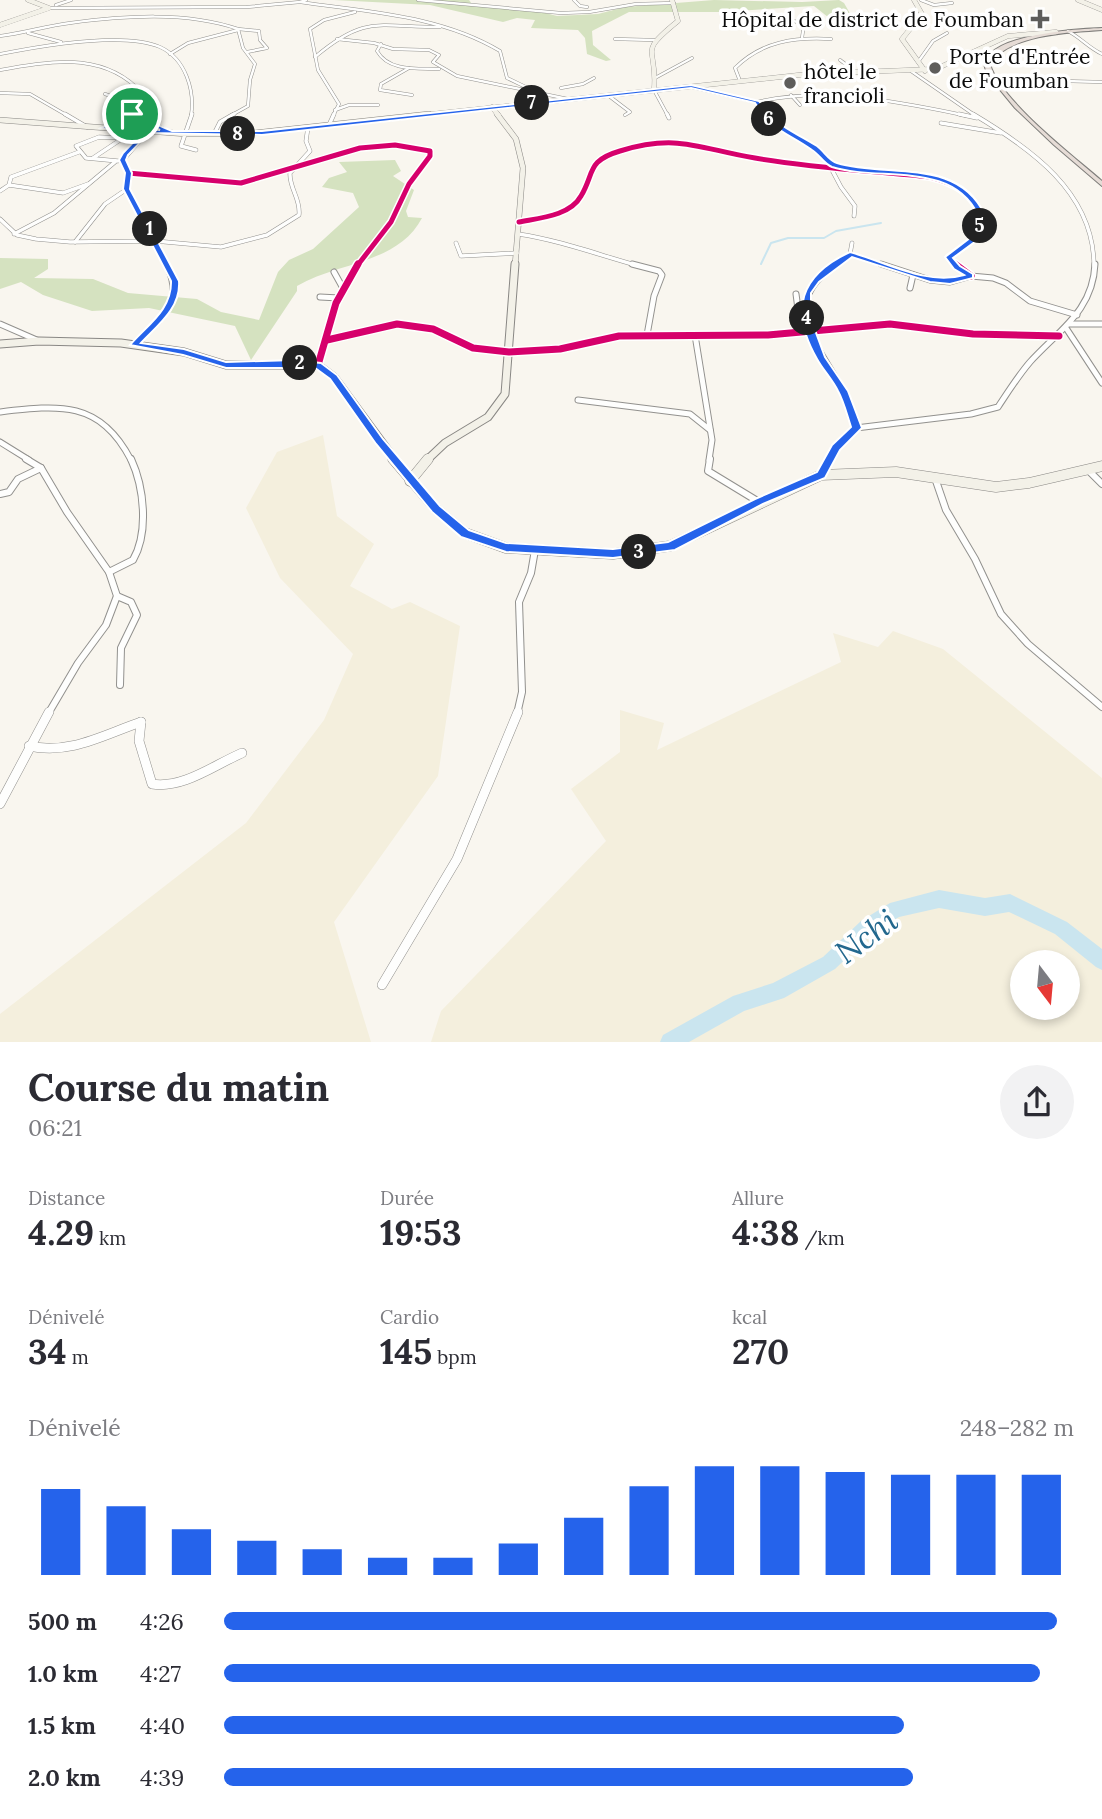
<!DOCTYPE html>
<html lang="fr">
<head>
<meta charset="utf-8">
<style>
	body { margin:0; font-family:Lora,serif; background:#f2f2f3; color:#2b2b33; height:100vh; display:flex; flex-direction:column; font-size:26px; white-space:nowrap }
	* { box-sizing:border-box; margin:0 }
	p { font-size:23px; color:#7c7c81 }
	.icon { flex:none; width:38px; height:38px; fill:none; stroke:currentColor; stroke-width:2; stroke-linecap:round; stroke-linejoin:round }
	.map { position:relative; height:1042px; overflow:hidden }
	.drawer { display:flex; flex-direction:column; background:#fff; flex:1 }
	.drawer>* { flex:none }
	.needle { width:46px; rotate:164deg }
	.buttons { position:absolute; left:1010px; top:950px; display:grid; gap:14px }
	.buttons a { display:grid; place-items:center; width:70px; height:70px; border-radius:50%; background:#fff; box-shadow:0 4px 10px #0003; font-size:35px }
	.pin { position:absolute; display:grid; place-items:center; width:60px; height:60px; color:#fff; margin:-30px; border:4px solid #fff; border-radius:50%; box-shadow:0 2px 7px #0007 }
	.km { position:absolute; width:35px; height:35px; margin:-18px; border-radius:50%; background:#222; color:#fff; font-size:19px; line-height:35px; text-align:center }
	.round { display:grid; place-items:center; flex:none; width:74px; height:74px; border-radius:37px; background:#f2f2f3 }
	.head { display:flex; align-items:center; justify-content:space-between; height:119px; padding:0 28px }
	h1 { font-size:38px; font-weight:800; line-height:52px }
	.stats { display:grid; grid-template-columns:repeat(3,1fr); gap:10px; height:119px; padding:7px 28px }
	.stats div { display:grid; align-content:center }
	.stats b { font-size:35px; font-weight:800 }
	.stats small { font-size:19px; font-weight:400 }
	.stats p { font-size:19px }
	.chart { height:196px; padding:14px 28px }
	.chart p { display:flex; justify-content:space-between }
	.chart svg { width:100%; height:126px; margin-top:7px; stroke:#2563eb; stroke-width:6 }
	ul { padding:0 28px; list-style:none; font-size:23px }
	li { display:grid; grid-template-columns:112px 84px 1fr; align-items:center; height:52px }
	li i { height:18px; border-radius:9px; background:#2563eb }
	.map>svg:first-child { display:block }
</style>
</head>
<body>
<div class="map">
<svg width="1102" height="1042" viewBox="0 0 1102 1042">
	<rect width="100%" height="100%" fill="#f9f6ef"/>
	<!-- farmland -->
	<g fill="#f4efdd" fill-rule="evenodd">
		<polygon points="323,435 337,516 374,544 350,586 392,609 410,602 460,626 438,776 334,922 371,1042 0,1042 0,1014 246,823 324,720 353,654 280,578 246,508 277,452"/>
		<path d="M893 631 943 649 1102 778V1042H431L441 1011 606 841 571 789 620 752V710L664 723 657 750 841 662 833 633 878 647ZM1068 962V1008H1022V962Z"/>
	</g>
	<!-- forest -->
	<g fill="#d5e2c0">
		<polygon points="334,0 469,0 472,4 534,10 557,16 598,14 625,7 714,0 802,2 839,0 844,3 852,17 841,23 833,21 814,6 721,12 629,12 592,31 593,45 611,60 606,61 587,54 585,38 578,30 531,28 535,20 517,18 503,22 430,5"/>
		<path d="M395 160 401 171 393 176 414 190 406 211 408 217 422 218C398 264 337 262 297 286V291L251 360 235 326 149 308 92 311 43 295 21 282 0 289V258L48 259V269L34 278 93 279 128 293 197 299 221 312 259 320 278 272 289 260 313 249 359 207 353 193 322 187 329 178 347 172 339 162Z"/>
	</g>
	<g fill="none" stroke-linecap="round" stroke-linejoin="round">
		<!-- stream -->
		<polyline stroke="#cae5ef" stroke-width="2" points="761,264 771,243 788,238 824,238 836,231 881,223"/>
		<!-- river -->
		<polygon fill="#cae5ef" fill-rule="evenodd" points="939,890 985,898 1010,894 1067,922 1102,949 1102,970 1096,967 1055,934 1009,912 985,916 939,908 899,917 873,933 835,969 784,998 744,1011 689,1042 660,1042 663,1035 733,996 773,983 823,957 861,921 890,903"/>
		<defs>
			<g id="street-far4">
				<path d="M306 0 300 2C367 12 440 15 500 51L507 78 532 90"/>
				<polyline points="418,0 561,13 589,12 636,4 674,3"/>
				<polyline points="574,0 580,6 587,7"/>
				<polyline points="921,0 934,5 952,3"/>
				<polyline points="56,5 71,0"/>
				<polyline points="49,8 247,7 300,2"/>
				<polyline points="763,12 804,24 802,38"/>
				<polyline points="238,29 259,31 260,40 267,48 247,52"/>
				<path d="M1068 31C1081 38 1089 48 1102 54"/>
				<polyline points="28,33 61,42"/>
				<path d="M0 36C24 33 46 26 70 23 124 16 186 11 238 29L243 48 255 64 250 80 248 106 230 116"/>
				<polyline points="337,39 374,43 393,49 429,50 439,55 433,62 457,76 568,99"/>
				<polyline points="615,39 654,40"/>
				<path d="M381 44 377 51C389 72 418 68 439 69"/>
				<path d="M0 54C40 46 123 31 160 47 186 59 195 91 191 116"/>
				<polyline points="170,54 188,43 238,30"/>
				<path d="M315 57C366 14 379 27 440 27"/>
				<polyline points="840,60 856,72"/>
				<polyline points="918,62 933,41 947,33"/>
				<polyline points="409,68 381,84 380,90 412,95"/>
				<path d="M0 70C46 61 99 52 136 87L124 105 133 114 129 116"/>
				<polyline points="911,71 976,116"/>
				<polyline points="655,78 692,58"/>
				<polyline points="991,79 1102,82"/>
				<path d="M740 81 735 68C762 41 795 37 831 39"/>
				<polyline points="691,87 757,102 767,116"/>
				<polyline points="561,88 583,84 594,78"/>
				<polyline points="654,90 668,116"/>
				<polyline points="0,93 30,94 68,116"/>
				<polyline points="105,94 119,99 118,106 125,109"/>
				<polyline points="791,95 800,105"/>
				<polyline points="609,96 630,112 625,115"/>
				<path d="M757 102C826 86 899 102 968 116"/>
				<polyline points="335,110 349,105 378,105"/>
				<polyline points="133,114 137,116"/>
				<polyline points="333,116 339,104 318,70 310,29 324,20 355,12"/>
			</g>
			<g id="street-far3">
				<polyline points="65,114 87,127"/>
				<polyline points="134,114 169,132"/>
				<polyline points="192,114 181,146 196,150"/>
				<polyline points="667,114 669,118"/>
				<polyline points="765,114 779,127 824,155 841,187 855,206 854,216"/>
				<polyline points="959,114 977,118"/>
				<path d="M973 114C1030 148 1094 192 1094 266"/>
				<polyline points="941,123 1001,133"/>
				<polyline points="329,125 334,114"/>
				<polyline points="105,128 132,114"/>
				<polyline points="148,131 123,160 128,173 127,189 167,266"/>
				<polyline points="214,134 220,122 234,114"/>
				<polyline points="93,158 123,138"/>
				<polyline points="118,161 86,158 76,146 99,137 123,138 133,131"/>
				<polyline points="128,173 241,183 360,148 395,145 430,151 430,156 409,184 391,222 357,266"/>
				<polyline points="9,185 63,193 88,184"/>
				<polyline points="0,191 9,185 11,177 79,152"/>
				<path d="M0 219 17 235 36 239 70 242 155 241 221 247 267 235 299 215C301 199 289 188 290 173L310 151 306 141 308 127"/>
				<path d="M519 222C539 218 570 216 581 196 595 173 586 161 620 151 678 133 700 149 755 158 813 168 872 171 930 177 954 183 971 192 981 215L974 239 949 257 956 266"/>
				<polyline points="14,234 54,213 115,162"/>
				<path d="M518 234C559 240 599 255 639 266"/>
				<polyline points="75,242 105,204 127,189"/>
				<polyline points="456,243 461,256 517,253"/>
				<polyline points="850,254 886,266"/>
				<polyline points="834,266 850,254 852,243"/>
			</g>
			<g id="street-far2">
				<polyline points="632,264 659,271 662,275 654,296 647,335"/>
				<path d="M836 264C780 304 812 336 838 382 846 396 850 412 856 428"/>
				<polyline points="881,264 930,280 950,282 971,276 993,278 1006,283 1030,301 1077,315"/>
				<polyline points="955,264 971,276"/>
				<polyline points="334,272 344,290"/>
				<polyline points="910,288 913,275"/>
				<polyline points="796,294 798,309 807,319"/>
				<polyline points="320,297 339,298"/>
				<polyline points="0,324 39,341"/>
				<polyline points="1069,324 1102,324"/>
				<polyline points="1066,328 1102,383"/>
				<polyline points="695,335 712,440 709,460"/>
				<polyline points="327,340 397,324 433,329 473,348 509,352 560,349 619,336 768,335 890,324 973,334 1059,336"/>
				<path d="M134 345C160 319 186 303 166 264"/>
				<polyline points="318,365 336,303 358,264"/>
				<polyline points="578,400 690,414 710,430"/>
				<path d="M0 412C59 405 100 400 131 460"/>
				<polyline points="0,442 29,460"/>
				<path d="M829 460 836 447 856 428 971 414 998 407C1008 392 1018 376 1030 362 1059 330 1093 311 1095 264"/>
			</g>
			<g id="street-far1">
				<polyline points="26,459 41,468 67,512 109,572 117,596 106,625 78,663 48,714"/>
				<polyline points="710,459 708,471 759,502"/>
				<polyline points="1087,469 1102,484"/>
				<polyline points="821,475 830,459"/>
				<polyline points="935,478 946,510 975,559 1001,614 1028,644 1102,707"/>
				<polyline points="0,494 9,492 18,479 41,468"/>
				<path d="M109 572 133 560C149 532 144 487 131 459"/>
				<polyline points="117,596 131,602 137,615 121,648 120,685"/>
				<polyline points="517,714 522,692 519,602 531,573 535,550"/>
			</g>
			<g id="street">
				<path d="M141 722 139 741 152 784C183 789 214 765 242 753"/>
				<path d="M29 746C70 755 103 735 141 722"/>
				<polyline points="0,804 49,712"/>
				<polyline points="382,985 457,859 518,712"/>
			</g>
			<g id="secondary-far3">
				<polyline points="914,0 922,14 902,39 925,71"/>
				<polyline points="1078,0 1102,10"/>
				<polyline points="0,25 49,8 28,0"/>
				<polyline points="938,68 1008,36 1056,32"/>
				<path d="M654 90C658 45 636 55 678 21L672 0"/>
				<polyline points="492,107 499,116"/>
				<polyline points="413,116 808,74 936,69"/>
			</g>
			<g id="secondary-far2">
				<polyline points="497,114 516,139 523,168 515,266"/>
				<polyline points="0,120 187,134 244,134 429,114"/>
			</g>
			<g id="secondary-far1">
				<polyline points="0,344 39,341 121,343 184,352 226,365 318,365 334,377 395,460"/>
				<polyline points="427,460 445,443 488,417 505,394 515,264"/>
			</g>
			<g id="secondary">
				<polyline points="393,459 436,509 465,533 506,548 613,554 670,546 821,475 896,472 996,487 1029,483 1102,466"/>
				<polyline points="410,481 428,459"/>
			</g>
			<path id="highway" d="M1102 28V30C1071 32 1007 35 990 64 1000 100 1072 155 1102 181V186L1054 145 1015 108 987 74 984 64C986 61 988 57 990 54 1009 34 1075 29 1102 28Z"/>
		</defs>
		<!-- street-far4 casing -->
		<use href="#street-far4" stroke="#92918e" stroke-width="3.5"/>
		<!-- street-far3 casing -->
		<use href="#street-far3" stroke="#92918e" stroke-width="4.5"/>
		<!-- street-far2 casing -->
		<use href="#street-far2" stroke="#92918e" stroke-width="7"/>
		<!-- street-far1 casing -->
		<use href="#street-far1" stroke="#92918e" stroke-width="8"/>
		<!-- street casing -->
		<use href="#street" stroke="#92918e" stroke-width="10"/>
		<!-- secondary-far3 casing -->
		<use href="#secondary-far3" stroke="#898784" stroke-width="5"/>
		<!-- secondary-far2 casing -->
		<use href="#secondary-far2" stroke="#898784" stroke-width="6"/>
		<!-- secondary-far1 casing -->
		<use href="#secondary-far1" stroke="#898784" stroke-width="9"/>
		<!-- secondary casing -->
		<use href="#secondary" stroke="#898784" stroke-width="11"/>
		<!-- highway casing -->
		<use href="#highway" stroke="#7f7e7b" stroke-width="2"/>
		<!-- street-far4 -->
		<use href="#street-far4" stroke="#fefefd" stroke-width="2.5"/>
		<!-- street-far3 -->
		<use href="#street-far3" stroke="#fefefd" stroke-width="3.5"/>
		<!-- street-far2 -->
		<use href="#street-far2" stroke="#fefefd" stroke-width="5"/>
		<!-- street-far1 -->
		<use href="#street-far1" stroke="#fefefd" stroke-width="6"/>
		<!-- street -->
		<use href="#street" stroke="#fefefd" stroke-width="9"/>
		<!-- secondary-far3 -->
		<use href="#secondary-far3" stroke="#f3f1e8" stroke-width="4.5"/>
		<!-- secondary-far2 -->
		<use href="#secondary-far2" stroke="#f3f1e8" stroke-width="5"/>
		<!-- secondary-far1 -->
		<use href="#secondary-far1" stroke="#f3f1e8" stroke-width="7"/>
		<!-- secondary -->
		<use href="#secondary" stroke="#f3f1e8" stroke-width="10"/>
		<!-- highway -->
		<use href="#highway" fill="#e6dcd6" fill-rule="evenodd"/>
		<defs>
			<g id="cycleway-far1">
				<polyline points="128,173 241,183 360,148 395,145 430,151 430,156 409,184 391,222 357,266"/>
				<path d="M519 222C539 218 570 216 581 196 595 173 586 161 620 151 678 133 700 149 755 158 813 168 872 171 930 177 954 183 971 192 981 215L974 239 949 257 956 266"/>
			</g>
			<g id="cycleway">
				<polyline points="955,264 971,276"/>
				<polyline points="327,340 397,324 433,329 473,348 509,352 560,349 619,336 768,335 890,324 973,334 1059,336"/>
				<polyline points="318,365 336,303 358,264"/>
			</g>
		</defs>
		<!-- cycleway-far1 casing -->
		<use href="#cycleway-far1" stroke="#fff" stroke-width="8"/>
		<!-- cycleway casing -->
		<use href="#cycleway" stroke="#fff" stroke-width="10"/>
		<!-- cycleway-far1 -->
		<use href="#cycleway-far1" stroke="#d6006c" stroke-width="5"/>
		<!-- cycleway -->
		<use href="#cycleway" stroke="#d6006c" stroke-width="7"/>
	</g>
	<!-- route -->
	<path fill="#2563eb" stroke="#fff" stroke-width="2" fill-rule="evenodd" d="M691 85 759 101C779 129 790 129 817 146 824 151 829 161 837 163 888 178 958 157 985 215L976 241 953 258 960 266 973 274V278L950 284 930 282 852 257 819 282 811 293V319L825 357 848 391 862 428 840 450 825 478 763 504 675 550 613 558 506 552 461 537 432 512 376 444 330 379 315 368H226L183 355 130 345C147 325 172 310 171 281L123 189 125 173 119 160 123 153 142 133 101 128 130 113 172 131H262ZM691 88 755 103C776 134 785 131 812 150 819 154 824 164 832 167 880 182 952 160 978 215L970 238 945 257 954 269 964 275C927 286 886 262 850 252 800 275 789 310 817 359 823 370 832 379 838 391 844 402 847 415 851 427L832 445 817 472 755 499 668 542 613 549 506 543 469 530 440 506 383 439 337 375 321 363 294 360 226 362 184 349 141 343C158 325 181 308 179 281L130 189 132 173 126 160 128 155 149 133 262 135ZM132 117 160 130 112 127Z"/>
	<!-- markers -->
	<g fill="#5e5d5b" stroke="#fff" stroke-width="2.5">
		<path d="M1036.5 8.5h7v7h7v7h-7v7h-7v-7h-7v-7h7z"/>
		<circle cx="935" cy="68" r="7"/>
		<circle cx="790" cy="83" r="7"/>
	</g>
	<g text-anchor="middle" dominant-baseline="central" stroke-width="7" stroke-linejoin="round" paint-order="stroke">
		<!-- far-poi labels -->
		<g font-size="21" fill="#0b0b0b" stroke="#fff" text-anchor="start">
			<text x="1024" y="19" text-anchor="end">Hôpital de district de Foumban</text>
			<text x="949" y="56">Porte d'Entrée<tspan x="949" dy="24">de Foumban</tspan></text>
			<text x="804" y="71">hôtel le<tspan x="804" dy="24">francioli</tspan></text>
		</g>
		<!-- near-water labels -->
		<g font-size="32" font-style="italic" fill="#23688e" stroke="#fff">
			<text transform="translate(866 936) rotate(-36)">Nchi</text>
		</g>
	</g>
</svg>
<div class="buttons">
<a><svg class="needle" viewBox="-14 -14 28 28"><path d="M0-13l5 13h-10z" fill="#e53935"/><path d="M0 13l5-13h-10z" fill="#7c7c81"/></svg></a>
</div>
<div class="pin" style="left:132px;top:114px;background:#1e9e55"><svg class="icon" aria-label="arrive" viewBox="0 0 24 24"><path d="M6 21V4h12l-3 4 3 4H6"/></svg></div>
<b class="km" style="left:150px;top:229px">1</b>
<b class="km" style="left:300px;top:363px">2</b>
<b class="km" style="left:639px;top:552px">3</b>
<b class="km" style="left:807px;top:318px">4</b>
<b class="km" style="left:980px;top:226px">5</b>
<b class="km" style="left:769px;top:119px">6</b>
<b class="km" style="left:532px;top:103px">7</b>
<b class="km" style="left:238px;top:134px">8</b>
</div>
<section class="drawer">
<div class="head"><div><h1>Course du matin</h1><p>06:21</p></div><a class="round"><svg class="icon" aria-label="share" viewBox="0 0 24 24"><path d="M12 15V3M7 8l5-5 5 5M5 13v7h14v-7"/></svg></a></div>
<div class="stats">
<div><p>Distance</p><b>4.29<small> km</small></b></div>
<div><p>Durée</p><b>19:53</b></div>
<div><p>Allure</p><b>4:38<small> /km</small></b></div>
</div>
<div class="stats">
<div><p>Dénivelé</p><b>34<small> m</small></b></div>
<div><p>Cardio</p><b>145<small> bpm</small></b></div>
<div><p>kcal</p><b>270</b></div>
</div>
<div class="chart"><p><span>Dénivelé</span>248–282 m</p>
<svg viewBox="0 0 160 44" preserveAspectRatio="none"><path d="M5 44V14M15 44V20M25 44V28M35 44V32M45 44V35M55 44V38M65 44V38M75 44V33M85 44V24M95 44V13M105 44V6M115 44V6M125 44V8M135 44V9M145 44V9M155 44V9"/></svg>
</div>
<ul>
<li><b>500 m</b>4:26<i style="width:98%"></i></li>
<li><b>1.0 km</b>4:27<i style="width:96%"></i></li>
<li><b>1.5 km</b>4:40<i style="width:80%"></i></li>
<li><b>2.0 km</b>4:39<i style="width:81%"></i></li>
</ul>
</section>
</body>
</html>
